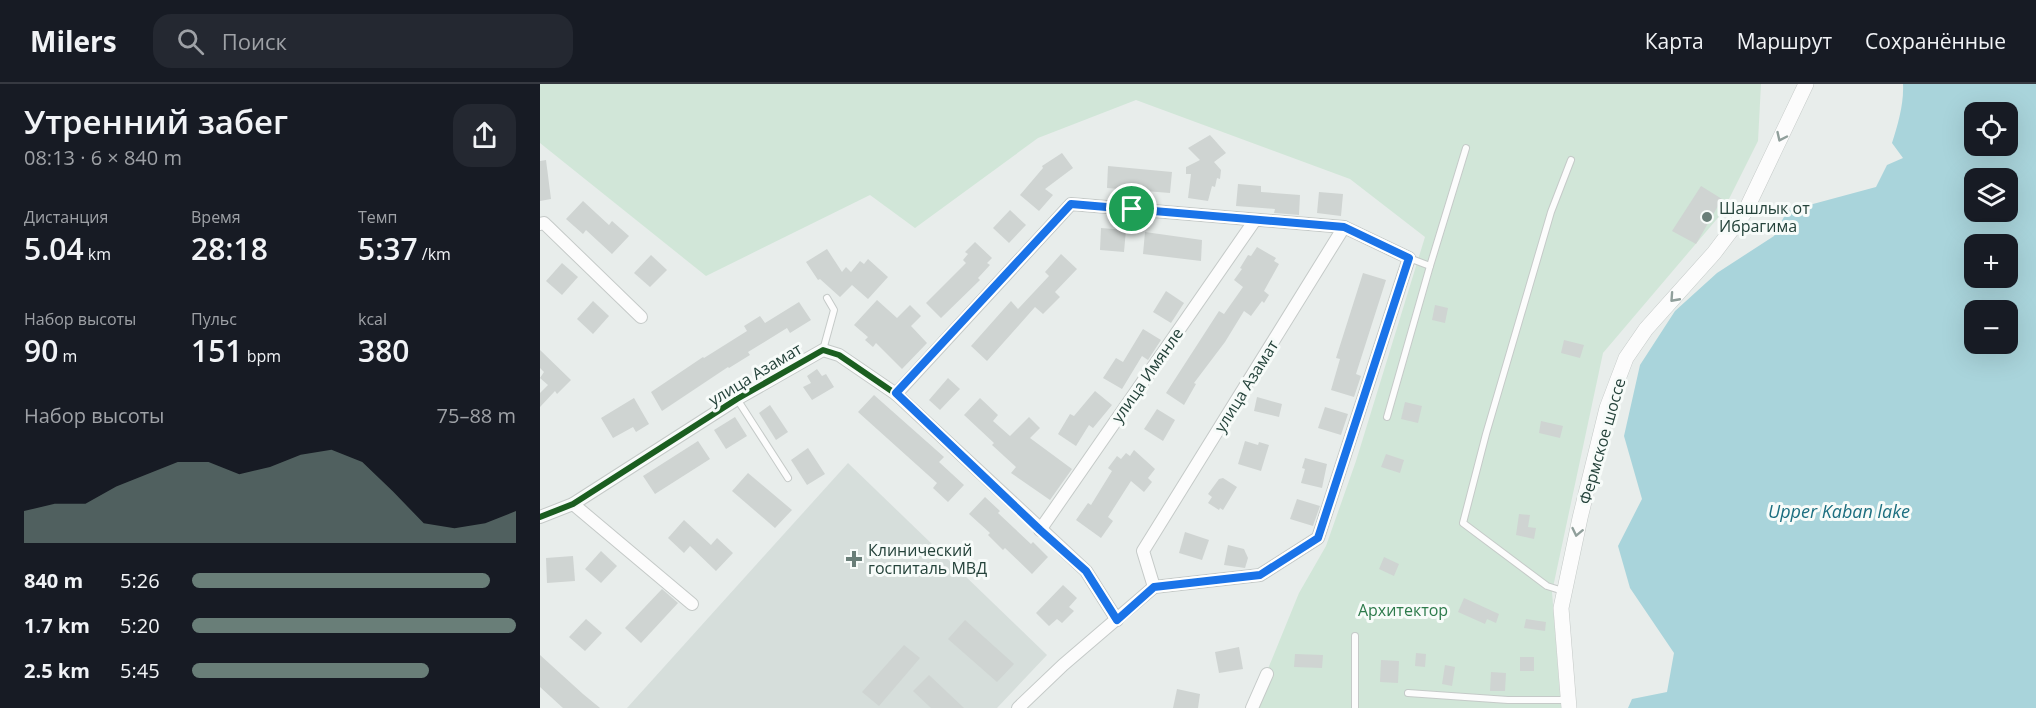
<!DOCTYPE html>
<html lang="ru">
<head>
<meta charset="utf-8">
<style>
	body { margin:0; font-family:"Open Sans",sans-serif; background:#242831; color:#f1f3f6; height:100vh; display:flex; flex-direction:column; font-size:22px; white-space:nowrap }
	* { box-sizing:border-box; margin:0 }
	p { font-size:20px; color:#9ea1a6 }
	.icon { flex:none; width:33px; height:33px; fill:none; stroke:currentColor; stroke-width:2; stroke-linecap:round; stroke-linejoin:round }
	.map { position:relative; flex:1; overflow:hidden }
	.panel { display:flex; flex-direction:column; background:#171b24; width:540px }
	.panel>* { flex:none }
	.controls { position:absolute; left:1424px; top:18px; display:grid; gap:12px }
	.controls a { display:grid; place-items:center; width:54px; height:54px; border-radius:12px; background:#171b24; box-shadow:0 6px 24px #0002; font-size:30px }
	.pin { position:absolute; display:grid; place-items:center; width:51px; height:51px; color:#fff; margin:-26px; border:3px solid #fff; border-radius:50%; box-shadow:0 2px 6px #0007 }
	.round { display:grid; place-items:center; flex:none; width:63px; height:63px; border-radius:18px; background:#242831 }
	.head { display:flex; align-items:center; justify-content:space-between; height:102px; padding:0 24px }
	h1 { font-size:33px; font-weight:600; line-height:45px }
	.metrics { display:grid; grid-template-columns:repeat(3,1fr); gap:9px; height:102px; padding:6px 24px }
	.metrics div { display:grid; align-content:center }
	.metrics b { font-size:30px; font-weight:600 }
	.metrics small { font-size:16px; font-weight:400 }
	.metrics p { font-size:16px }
	.chart { height:168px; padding:12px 24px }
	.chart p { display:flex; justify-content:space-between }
	.chart svg { width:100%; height:108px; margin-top:6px; fill:#697e78; opacity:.7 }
	ul { padding:0 24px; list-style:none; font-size:20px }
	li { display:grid; grid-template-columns:96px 72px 1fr; align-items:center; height:45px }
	li i { height:15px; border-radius:8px; background:#697e78 }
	header { display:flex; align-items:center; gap:36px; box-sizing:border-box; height:84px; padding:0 30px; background:#171b24; border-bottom:2px solid #363941 }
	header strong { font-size:28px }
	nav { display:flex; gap:33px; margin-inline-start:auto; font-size:21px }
	.search { width:420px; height:54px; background:#242831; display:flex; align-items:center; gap:15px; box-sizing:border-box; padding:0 21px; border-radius:18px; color:#9ea1a6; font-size:22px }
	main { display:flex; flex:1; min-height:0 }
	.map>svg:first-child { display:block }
</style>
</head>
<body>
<header>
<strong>Milers</strong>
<div class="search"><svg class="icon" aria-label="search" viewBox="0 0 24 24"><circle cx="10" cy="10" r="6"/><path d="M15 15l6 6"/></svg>Поиск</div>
<nav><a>Карта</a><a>Маршрут</a><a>Сохранённые</a></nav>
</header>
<main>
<section class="panel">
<div class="head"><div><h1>Утренний забег</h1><p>08:13 · 6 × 840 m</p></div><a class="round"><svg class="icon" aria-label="share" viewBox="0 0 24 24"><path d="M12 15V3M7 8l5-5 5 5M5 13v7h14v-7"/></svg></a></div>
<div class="metrics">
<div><p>Дистанция</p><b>5.04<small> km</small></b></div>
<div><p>Время</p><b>28:18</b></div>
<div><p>Темп</p><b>5:37<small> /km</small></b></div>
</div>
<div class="metrics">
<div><p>Набор высоты</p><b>90<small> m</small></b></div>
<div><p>Пульс</p><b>151<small> bpm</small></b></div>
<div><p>kcal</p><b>380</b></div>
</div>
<div class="chart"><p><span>Набор высоты</span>75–88 m</p>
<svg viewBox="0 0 160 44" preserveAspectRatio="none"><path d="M0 44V31L10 28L20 28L30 21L40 16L50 11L60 11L70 16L80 13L90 8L100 6L110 11L120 23L130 36L140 38L150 36L160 31V44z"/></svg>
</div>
<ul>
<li><b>840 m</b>5:26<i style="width:92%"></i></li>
<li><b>1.7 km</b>5:20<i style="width:100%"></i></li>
<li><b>2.5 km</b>5:45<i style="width:73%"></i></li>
</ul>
</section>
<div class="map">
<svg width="1496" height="624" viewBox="0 0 1496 624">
	<rect width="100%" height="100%" fill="#e8edeb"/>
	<!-- built -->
	<polygon fill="#d6dedb" points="308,379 507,571 457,624 87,624"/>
	<!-- green -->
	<polygon fill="#d1e6d8" points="0,0 1221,0 1218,57 1182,129 1063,269 1012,508 1021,624 712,624 759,509 786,462 816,377 885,153 810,95 596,16 498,54 375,144 330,111 166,192 0,59"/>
	<!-- water -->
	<path fill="#a9d4db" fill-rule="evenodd" d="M1363 0H1496V624H1088L1092 615 1127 608 1134 569 1090 504 1078 462 1102 415 1084 352 1100 281 1135 227 1177 189 1234 152 1247 127 1336 103 1347 81 1363 74 1352 59C1358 40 1364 20 1363 0ZM1434 28H1467V62H1434ZM1434 94H1467V128H1434ZM1434 160H1467V194H1434ZM1434 226H1467V260H1434Z"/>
	<!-- building -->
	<g fill="#cfd4d2">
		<polygon points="670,51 686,69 674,78 681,86 680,95 677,94 675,103 672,102 668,117 648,114 651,90 646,90 646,83 660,76 648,64"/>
		<polygon points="522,69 533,84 505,105 513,111 499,127 480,111 503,84 502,82"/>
		<polygon points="6,76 11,115 0,117 0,77"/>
		<polygon points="568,82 632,88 630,109 567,104"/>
		<polygon points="698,100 721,102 721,108 760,111 759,131 734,129 735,125 696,122"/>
		<polygon points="1161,102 1182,115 1156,160 1132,147"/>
		<polygon points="779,108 803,110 801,132 777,129"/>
		<polygon points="43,117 69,141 72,137 89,152 72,170 46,146 43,150 26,135"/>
		<polygon points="470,126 486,141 469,159 453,144"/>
		<polygon points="561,144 586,146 584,168 560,166"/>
		<polygon points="605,148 662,156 661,177 603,170"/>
		<polygon points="435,158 452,174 447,179 450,181 438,194 440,196 401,234 386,219 426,179 423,176 428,170 425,168"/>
		<polygon points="717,163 736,174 734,177 739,180 724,207 729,211 724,219 722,217 711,232 704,227 685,258 654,299 656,300 644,321 626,309 679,227 684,230 703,203 694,196 702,185 700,184 708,171 711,172"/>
		<polygon points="287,165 302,188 306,183 311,188 320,177 324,180 328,175 348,193 328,215 312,201 300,213 280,195 278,196 266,178"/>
		<polygon points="521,170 537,185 515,208 520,213 503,230 495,223 447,277 431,262 471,217 478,225 509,192 505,188"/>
		<polygon points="111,171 127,186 110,203 94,189"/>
		<polygon points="22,179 38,193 22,211 6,197"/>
		<polygon points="823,189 846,196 816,290 821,292 814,313 791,306 800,275 796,274"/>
		<polygon points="626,207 644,219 631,239 613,228"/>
		<polygon points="337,216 357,234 370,221 381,232 371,242 387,259 362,285 336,259 333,263 325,256 328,253 314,241"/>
		<polygon points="53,217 69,232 53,250 37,235"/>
		<polygon points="259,218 271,236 250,249 247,244 208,268 210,271 189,284 188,283 122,327 111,308 163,273 164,274 207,247 204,242 220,232 225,239"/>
		<polygon points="895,221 908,224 905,239 892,236"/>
		<polygon points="603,245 621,256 608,276 602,272 582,305 563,294 576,274 583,278"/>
		<polygon points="1024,256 1044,261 1040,274 1021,269"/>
		<polygon points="0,266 31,296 17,310 15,307 0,323 0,309 8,301 0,294 4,288 0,284"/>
		<polygon points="277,285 282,292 286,290 294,303 272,316 263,303 271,299 267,292"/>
		<polygon points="408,294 420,305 400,326 389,316"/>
		<polygon points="555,307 572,321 553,344 549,341 536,362 518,350 530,330 534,332"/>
		<polygon points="334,311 404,373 399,378 424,401 408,418 393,404 397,399 318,328"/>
		<polygon points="717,313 742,320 739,333 714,327"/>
		<polygon points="94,314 109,340 96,348 93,343 73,354 61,334"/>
		<polygon points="440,314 458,331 453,337 470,352 489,333 500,344 490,354 532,385 510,416 471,389 476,383 452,361 454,359 424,331"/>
		<polygon points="865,318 882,322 878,339 861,335"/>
		<polygon points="230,321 248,348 236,356 219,329"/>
		<polygon points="785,323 808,330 801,351 778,344"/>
		<polygon points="617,325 635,336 623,357 604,345"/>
		<polygon points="195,333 207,352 186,365 174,346"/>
		<polygon points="1001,337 1023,342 1020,354 999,349"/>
		<polygon points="158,357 170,375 115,410 103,392"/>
		<polygon points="705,357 718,361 719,358 729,361 721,387 698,380"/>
		<polygon points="268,364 285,390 267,401 251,376"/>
		<polygon points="594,366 615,385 608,394 612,398 604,408 591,397 568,433 573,437 561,454 536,436 548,419 551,421 572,387 568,384 577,372 581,375 586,369 590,372"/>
		<polygon points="846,370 864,376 860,389 841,383"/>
		<polygon points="765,374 787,380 782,404 761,399 765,385 762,384"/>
		<polygon points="208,389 252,426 235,444 192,407"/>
		<polygon points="683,394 697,403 683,426 680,424 679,426 668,419 672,413 668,410 679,395"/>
		<polygon points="445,413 460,427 458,429 491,460 493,458 508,473 492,490 465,464 463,466 448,451 450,449 429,430"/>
		<polygon points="757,415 780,422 773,442 750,435"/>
		<polygon points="979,430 990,431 988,443 996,444 994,455 976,451"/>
		<polygon points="144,436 171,461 177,454 193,469 176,487 150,462 144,469 128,454"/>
		<polygon points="645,448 669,456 662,476 639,469"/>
		<polygon points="688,461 704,465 708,474 705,484 684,481"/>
		<polygon points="61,467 77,482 61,499 45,485"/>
		<polygon points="33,472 35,497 7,499 6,474"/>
		<polygon points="844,473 859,480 854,492 839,485"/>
		<polygon points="523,501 537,514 529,523 534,527 522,539 517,535 509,542 496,529"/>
		<polygon points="122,505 138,519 101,559 85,544"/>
		<polygon points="924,514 959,530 956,539 947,535 945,540 918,528"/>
		<polygon points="46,535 62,549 45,567 29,553"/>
		<polygon points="986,535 1006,538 1005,547 984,544"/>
		<polygon points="425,536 474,580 457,598 408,555"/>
		<polygon points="364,561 380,574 339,622 322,608"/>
		<polygon points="699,563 703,585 679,589 675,568"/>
		<polygon points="876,569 886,570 885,583 875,582"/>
		<polygon points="755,570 783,571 782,584 754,583"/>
		<polygon points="0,571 43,610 60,624 23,624 0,603"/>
		<rect x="980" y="573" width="14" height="14"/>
		<polygon points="841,576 859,577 858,599 840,598"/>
		<polygon points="905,581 915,583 912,602 902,600"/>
		<polygon points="951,588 966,589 965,607 950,607"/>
		<polygon points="389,591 424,624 391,624 373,607"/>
		<polygon points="637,605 660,610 658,624 633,624"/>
	</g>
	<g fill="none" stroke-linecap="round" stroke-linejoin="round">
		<defs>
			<g id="service">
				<polyline points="869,174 890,182"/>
				<polyline points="283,266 294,226 287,214"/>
				<polyline points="197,315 248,394"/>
				<polyline points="847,333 890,182 926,64"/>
				<polyline points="1023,507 1007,502 923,439 946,350 1011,128 1031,76"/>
				<polyline points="815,552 815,624"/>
				<polyline points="868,609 968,616 1028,616"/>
			</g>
			<g id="minor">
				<polyline points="0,140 4,139 101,233"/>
				<polyline points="356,310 531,120 804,143 869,174 778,454 720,491 614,503"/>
				<polyline points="33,420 152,520"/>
				<polyline points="0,433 33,420 197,315 283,266 299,271 356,310 546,487 577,536"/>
				<polyline points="500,446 715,136"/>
				<polyline points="478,624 523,581 614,503 603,467 804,143"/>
				<polyline points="712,624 727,590"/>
			</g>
			<polyline id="tertiary" points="1029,624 1021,524 1040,434 1067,324 1086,274 1106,245 1174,169 1205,128 1266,0"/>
		</defs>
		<!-- service casing -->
		<use href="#service" stroke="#c5cac8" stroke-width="8"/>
		<!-- minor casing -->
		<use href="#minor" stroke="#c5cac8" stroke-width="14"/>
		<!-- tertiary casing -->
		<use href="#tertiary" stroke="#c5cac8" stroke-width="16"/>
		<!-- service -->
		<use href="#service" stroke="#fcfcfc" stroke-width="6"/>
		<!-- minor -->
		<use href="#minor" stroke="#fcfcfc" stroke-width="12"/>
		<!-- tertiary -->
		<use href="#tertiary" stroke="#fcfcfc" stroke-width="15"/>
		<defs>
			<g id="cycleway">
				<polyline points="356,310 531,120 804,143 869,174 778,454 720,491 614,503"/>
				<polyline points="0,433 33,420 197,315 283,266 299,271 356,310 546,487 577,536"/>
			</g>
		</defs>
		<!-- cycleway casing -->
		<use href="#cycleway" stroke="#f7fbf9" stroke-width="10"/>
		<!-- cycleway -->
		<use href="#cycleway" stroke="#1b5e20" stroke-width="6"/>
	</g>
	<!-- one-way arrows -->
	<defs><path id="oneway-chevron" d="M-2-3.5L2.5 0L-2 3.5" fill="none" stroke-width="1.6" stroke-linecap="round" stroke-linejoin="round" transform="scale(1.5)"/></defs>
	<g stroke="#909f9b">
		<use href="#oneway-chevron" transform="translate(1241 53) rotate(115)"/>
		<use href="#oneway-chevron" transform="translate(1134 214) rotate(132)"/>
		<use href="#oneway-chevron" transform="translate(1037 448) rotate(102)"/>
	</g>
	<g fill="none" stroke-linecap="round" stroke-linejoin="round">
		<defs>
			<polygon id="route" points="531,120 804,143 869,174 778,454 720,491 614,503 577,536 546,487 500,446 356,309"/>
		</defs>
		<!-- route casing -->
		<use href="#route" stroke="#fff" stroke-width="12"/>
		<!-- route -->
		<use href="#route" stroke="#1a73e8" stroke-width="8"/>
	</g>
	<!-- markers -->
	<g fill="#697e78" stroke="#f7fbf9" stroke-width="2">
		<circle cx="1167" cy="133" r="6"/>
		<path d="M311 466h6v6h6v6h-6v6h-6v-6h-6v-6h6z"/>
	</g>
	<g text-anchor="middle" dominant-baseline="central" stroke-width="6" stroke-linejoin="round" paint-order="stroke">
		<!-- poi labels -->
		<g font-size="16" fill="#24423a" stroke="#f7fbf9" text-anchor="start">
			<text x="1179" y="124">Шашлык от<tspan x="1179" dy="18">Ибрагима</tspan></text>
			<text x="328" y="466">Клинический<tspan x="328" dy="18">госпиталь МВД</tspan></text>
		</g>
		<!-- street labels -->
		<g font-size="16" fill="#24423a" stroke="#f7fbf9">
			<text transform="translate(215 290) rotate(-31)">улица Азамат</text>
			<text transform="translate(607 291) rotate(-55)">улица Имянле</text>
			<text transform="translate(706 302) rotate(-58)">улица Азамат</text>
			<text transform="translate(1062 357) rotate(-74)">Фермское шоссе</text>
		</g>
		<!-- park labels -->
		<g font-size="16" fill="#2d7a4b" stroke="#f7fbf9">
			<text x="863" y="526">Архитектор</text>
		</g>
		<!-- water labels -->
		<g font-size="18" font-style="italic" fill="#1c6f80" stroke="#f7fbf9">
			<text x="1299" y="427">Upper Kaban lake</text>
		</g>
	</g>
</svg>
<div class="controls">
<a><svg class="icon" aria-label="locate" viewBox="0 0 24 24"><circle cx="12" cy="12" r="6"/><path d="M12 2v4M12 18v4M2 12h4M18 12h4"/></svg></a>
<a><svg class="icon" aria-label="layers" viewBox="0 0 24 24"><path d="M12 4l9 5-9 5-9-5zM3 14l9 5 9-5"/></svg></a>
<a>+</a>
<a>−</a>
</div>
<div class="pin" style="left:592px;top:125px;background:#1e9e55"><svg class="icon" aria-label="arrive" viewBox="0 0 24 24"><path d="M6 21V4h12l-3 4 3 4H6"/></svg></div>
</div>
</main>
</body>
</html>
